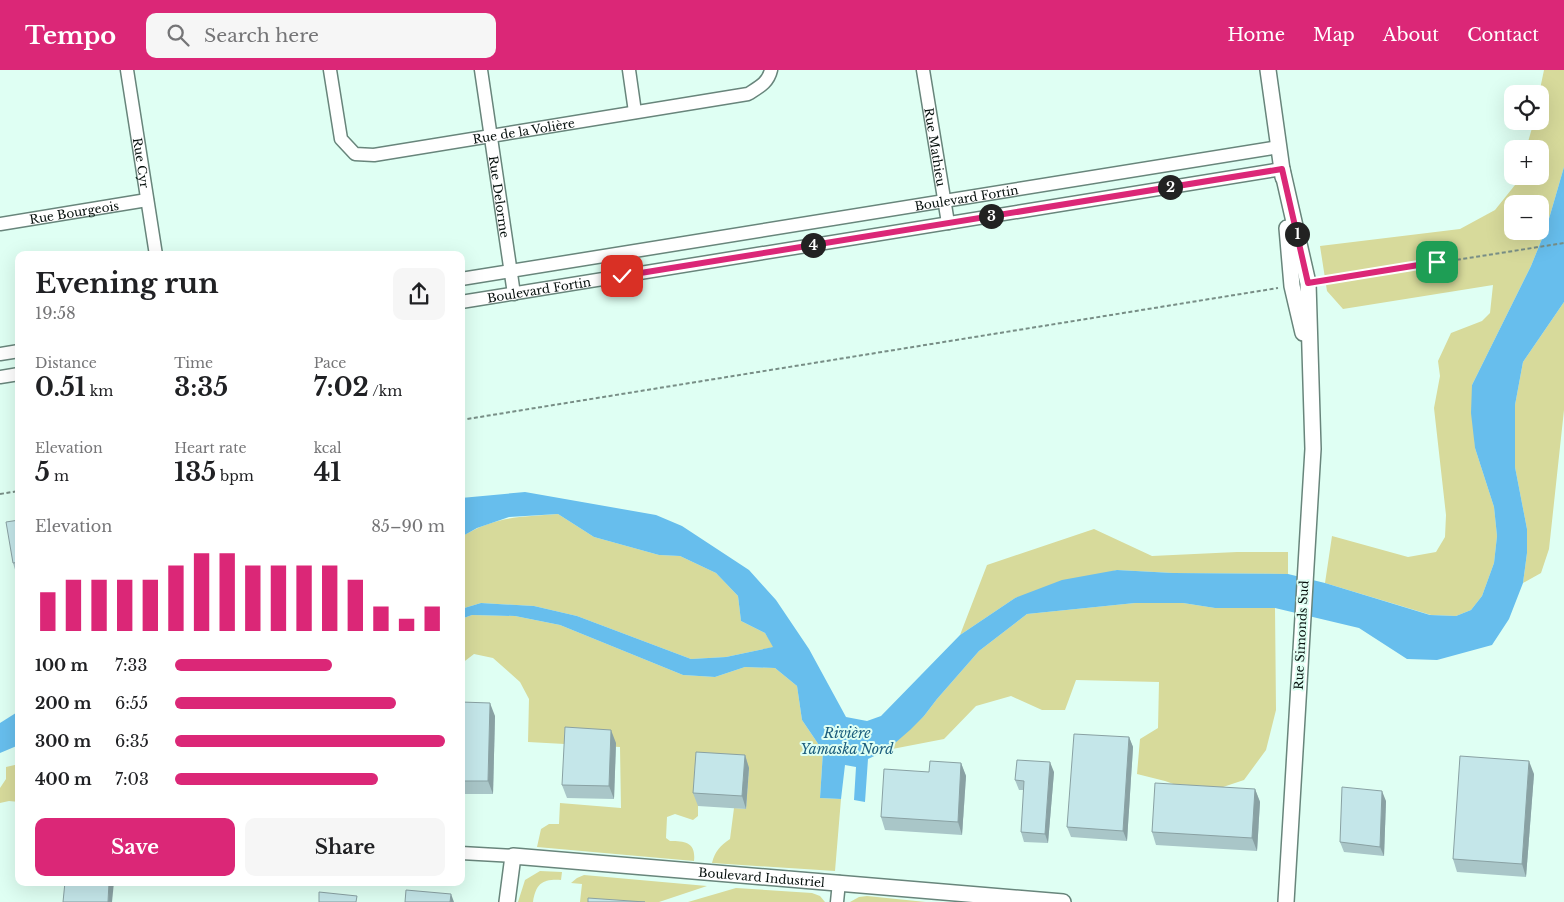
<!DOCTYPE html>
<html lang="en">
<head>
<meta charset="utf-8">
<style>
	body { margin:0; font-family:"Libre Baskerville",serif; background:#f6f6f6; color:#202124; height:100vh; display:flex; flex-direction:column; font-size:19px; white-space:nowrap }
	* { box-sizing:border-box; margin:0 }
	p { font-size:16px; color:#757577 }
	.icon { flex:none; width:28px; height:28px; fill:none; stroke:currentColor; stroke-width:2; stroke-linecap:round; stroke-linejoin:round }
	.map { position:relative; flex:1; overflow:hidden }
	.panel { position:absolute; left:15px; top:181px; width:450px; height:635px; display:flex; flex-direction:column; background:#fff; border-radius:10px; box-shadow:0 5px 20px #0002 }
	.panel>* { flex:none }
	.fabs { position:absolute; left:1504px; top:15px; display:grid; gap:10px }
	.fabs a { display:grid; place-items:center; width:45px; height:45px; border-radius:10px; background:#fff; box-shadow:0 5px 20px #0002; font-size:25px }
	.pin { position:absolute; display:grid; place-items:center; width:42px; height:42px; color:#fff; margin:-21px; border-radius:10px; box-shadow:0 2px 8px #0006 }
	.km { position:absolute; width:25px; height:25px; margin:-12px; border-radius:50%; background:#222; color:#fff; font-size:14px; line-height:25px; text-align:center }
	.round { display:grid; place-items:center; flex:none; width:52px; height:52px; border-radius:10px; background:#f6f6f6 }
	.head { display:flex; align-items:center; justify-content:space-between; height:85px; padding:0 20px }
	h1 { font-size:28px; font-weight:700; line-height:38px }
	.figures { display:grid; grid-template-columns:repeat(3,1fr); gap:8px; height:85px; padding:5px 20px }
	.figures div { display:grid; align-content:center }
	.figures b { font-size:25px; font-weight:700 }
	.figures small { font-size:14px; font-weight:400 }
	.figures p { font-size:14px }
	.chart { height:140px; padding:10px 20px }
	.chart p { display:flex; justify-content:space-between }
	.chart svg { width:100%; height:90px; margin-top:5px; stroke:#db2777; stroke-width:6 }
	.cta { display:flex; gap:10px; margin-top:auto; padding:10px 20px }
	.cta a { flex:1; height:58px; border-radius:10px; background:#db2777; color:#fff; font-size:20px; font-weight:700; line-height:58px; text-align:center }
	.cta a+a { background:#f6f6f6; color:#202124 }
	ul { padding:0 20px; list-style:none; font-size:16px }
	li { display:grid; grid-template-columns:80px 60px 1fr; align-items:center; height:38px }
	li i { height:12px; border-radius:6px; background:#db2777 }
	header { display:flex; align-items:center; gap:30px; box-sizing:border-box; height:70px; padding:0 25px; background:#db2777; color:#fff }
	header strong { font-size:24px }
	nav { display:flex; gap:28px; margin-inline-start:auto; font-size:18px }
	.search { width:350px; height:45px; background:#f6f6f6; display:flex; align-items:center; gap:12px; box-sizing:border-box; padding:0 18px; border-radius:10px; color:#757577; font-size:19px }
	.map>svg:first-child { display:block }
</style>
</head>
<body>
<header>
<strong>Tempo</strong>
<div class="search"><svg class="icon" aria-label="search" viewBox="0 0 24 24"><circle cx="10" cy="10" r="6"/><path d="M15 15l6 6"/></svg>Search here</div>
<nav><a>Home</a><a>Map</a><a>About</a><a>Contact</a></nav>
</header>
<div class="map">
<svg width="1564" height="832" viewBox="0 0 1564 832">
	<rect width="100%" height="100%" fill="#dffff3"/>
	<!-- green -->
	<g fill="#d7da9b" fill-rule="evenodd">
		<path d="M1544 0H1564V97L1546 159 1531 196 1472 315 1475 378 1494 437 1497 466 1494 493 1482 526 1471 540 1456 546 1431 545 1325 513 1332 466 1408 487 1436 482 1445 467 1446 445 1434 338 1440 306 1438 291 1451 263 1482 251 1490 243 1493 215 1343 239 1327 221 1320 176 1460 159 1495 140 1515 115 1518 106H1540V79H1526L1534 51H1540L1539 24ZM1512 134H1540V161H1512Z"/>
		<polygon points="1564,232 1564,340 1549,479 1541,503 1523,513 1527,483 1527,459 1515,397 1515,335 1523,292"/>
		<path d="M558 444 594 467 659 485 680 486 716 503 738 526 741 551 765 563 774 577 726 587 691 589 577 546 534 536 481 533 461 539V467C495 446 520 447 558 444Z"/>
		<polygon points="1094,459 1152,486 1237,482 1288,482 1288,504 1173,503 1117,500 1015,528 960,565 987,495"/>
		<polygon points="1135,533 1183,533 1215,538 1275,538 1276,640 1266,680 1244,710 1202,724 1165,711 1137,704 1140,669 1158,658 1159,612 1076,610 1065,640 1042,640 1011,626 976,636 944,669 887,680 924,646 937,629 979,581 1027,544"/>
		<path d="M472 545 515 546 560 555 683 605 715 607 745 597 775 598 797 616 802 650 823 681 820 728 841 729 835 801 712 793C715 781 720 776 730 769L734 738 746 739 749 698 698 736V746L693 750 675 744 667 747 666 768 670 771C686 771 696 773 694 791L537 777 541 759 549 754H559L560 733 621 738 620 677 528 672 529 629 520 612 493 588 474 584 461 594V549Z"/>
		<polygon points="19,694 19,732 9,731 0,733 0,718 6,709 6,697"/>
		<path d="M540 801 562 802 561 810C543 809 536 813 533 832H518L525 810Z"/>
		<polygon points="584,805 707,816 659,832 580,832 582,814 571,813 577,808"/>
		<polygon points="736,818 812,823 820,826 825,832 688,832"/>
		<polygon points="867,826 926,832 850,832 859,827"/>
	</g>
	<!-- water -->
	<g fill="#67beed">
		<polygon points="1564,97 1564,232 1523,292 1515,335 1515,397 1527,459 1527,483 1523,513 1509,549 1492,575 1437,590 1407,589 1359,558 1275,538 1215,538 1183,533 1135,533 1027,544 979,581 937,629 924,646 910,660 887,680 868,689 865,732 854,730 856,697 845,695 841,729 820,728 823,681 802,650 797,616 775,598 745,597 715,607 683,605 560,555 515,546 472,545 461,549 461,539 481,533 534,536 577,546 691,589 726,587 773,577 765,563 741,551 738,526 716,503 680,486 659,485 594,467 558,444 509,447 477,458 461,467 461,428 525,422 656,445 682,456 749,500 776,530 809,579 846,647 867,651 881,646 960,565 1015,528 1062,510 1117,500 1173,503 1288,504 1325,513 1430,545 1456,546 1471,540 1482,526 1494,493 1497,466 1494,437 1475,378 1471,343 1472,315 1531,196 1546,159"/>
		<polygon points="19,641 19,675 0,683 0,653"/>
	</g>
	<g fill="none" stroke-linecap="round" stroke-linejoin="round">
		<defs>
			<g id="minor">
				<path id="s1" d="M127 0 156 185"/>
				<path id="s2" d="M330 0 341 69 355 84 374 85 748 24C759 17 768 13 771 0"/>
				<path id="s3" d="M481 0 514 224"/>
				<polyline points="629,0 635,42"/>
				<path id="s4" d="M923 0 948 153"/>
				<path id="s5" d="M0 154 147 130"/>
				<path id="s6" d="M461 209 1279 77"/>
				<path id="s7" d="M461 232 1282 99"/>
				<polyline points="0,284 19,281"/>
				<polyline points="0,307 19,304"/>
				<polyline points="461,783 513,786"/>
				<polyline points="837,832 839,812"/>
			</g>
			<g id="tertiary">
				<polyline points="1268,0 1283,107"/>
				<polyline points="1282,99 1308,213 1313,379 1286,832"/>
				<polyline points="1287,158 1292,216 1303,263"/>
				<path id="s8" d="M507 832 513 786 1063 832"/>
			</g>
		</defs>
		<!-- minor casing -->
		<use href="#minor" stroke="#68857b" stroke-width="15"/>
		<!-- tertiary casing -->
		<use href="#tertiary" stroke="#68857b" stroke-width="18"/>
		<!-- path -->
		<g stroke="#788e86" stroke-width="2" stroke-dasharray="4 2.5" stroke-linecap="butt">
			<polyline points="1322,211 1564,173"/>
			<polyline points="461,350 1278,218"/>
			<polyline points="0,424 19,421"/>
		</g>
		<!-- minor -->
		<use href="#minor" stroke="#fff" stroke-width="12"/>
		<!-- tertiary -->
		<use href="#tertiary" stroke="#fff" stroke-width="15"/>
	</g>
	<!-- wall -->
	<g fill="#a9c6c8">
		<polygon points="19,450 19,502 16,503 13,493"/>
		<polygon points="461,632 495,646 493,724 461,724"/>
		<polygon points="1129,667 1133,677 1127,771 1071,767 1067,757"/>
		<polygon points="616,673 614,729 567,728 562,715"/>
		<polygon points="745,685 749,698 746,739 698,736 693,723"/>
		<polygon points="961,693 966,706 962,765 885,760 881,747 929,702"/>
		<polygon points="1054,702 1048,773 1024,772 1021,762 1024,720 1019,720 1015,710"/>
		<polygon points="1534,704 1526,807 1457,802 1453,789"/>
		<polygon points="1255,719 1260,732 1257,781 1156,775 1152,762"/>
		<polygon points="1386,731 1384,786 1344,782 1340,772"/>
	</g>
	<!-- shaded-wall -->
	<g fill="#89a1a3">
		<polygon points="490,633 495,646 493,724 488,711"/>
		<polygon points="611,660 616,673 614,729 609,716"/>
		<polygon points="1129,667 1133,677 1127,771 1123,761"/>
		<polygon points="745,685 749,698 746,739 742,726"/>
		<polygon points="1529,691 1534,704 1526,807 1522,794"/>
		<polygon points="1050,692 1054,702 1048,773 1045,764"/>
		<polygon points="961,693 966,706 962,765 958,752"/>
		<polygon points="1255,719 1260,732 1257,781 1252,768"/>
		<polygon points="1382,721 1386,731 1384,786 1380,777"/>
		<polygon points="109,812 114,812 112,832 108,832"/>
		<polygon points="451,824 454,832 450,832"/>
	</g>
	<!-- building -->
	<g fill="#c4e6e9" stroke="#89a1a3">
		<polygon points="19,450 19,492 13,493 6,452"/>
		<polygon points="461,632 490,633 488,711 461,711"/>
		<polygon points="565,657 611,660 609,716 562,715"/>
		<polygon points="1074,664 1129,667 1123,761 1067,757"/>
		<polygon points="696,682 745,685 742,726 693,723"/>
		<polygon points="1460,686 1529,691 1522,794 1453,789"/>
		<polygon points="1017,690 1050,692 1045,764 1021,762 1024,711 1015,710"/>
		<polygon points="930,691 961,693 958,752 881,747 884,699 929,702"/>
		<polygon points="1155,713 1255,719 1252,768 1152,762"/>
		<polygon points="1342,717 1382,721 1380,777 1340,772"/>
		<polygon points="65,812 109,812 108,832 63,832"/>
		<polygon points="406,820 451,824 450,832 405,832"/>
		<polygon points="319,822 357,826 356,832 319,832"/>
		<polygon points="588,828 645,832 588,832"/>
	</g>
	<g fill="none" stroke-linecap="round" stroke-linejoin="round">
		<defs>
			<polyline id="route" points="622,206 1282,99 1308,213 1437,192"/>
		</defs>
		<!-- route casing -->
		<use href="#route" stroke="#fff" stroke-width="10"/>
		<!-- route -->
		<use href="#route" stroke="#db2777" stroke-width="6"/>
	</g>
	<g text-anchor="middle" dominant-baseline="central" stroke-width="4" stroke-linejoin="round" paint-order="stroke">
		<!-- street labels -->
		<g font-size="12" fill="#06100d" stroke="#dffff3">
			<text stroke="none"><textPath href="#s2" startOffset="261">Rue de la Volière</textPath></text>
			<text stroke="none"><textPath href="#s4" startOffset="78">Rue Mathieu</textPath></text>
			<text stroke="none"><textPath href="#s1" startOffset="94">Rue Cyr</textPath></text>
			<text stroke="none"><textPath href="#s3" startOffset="128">Rue Delorme</textPath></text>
			<text stroke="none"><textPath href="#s6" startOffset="512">Boulevard Fortin</textPath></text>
			<text stroke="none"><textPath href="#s5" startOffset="75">Rue Bourgeois</textPath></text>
			<text stroke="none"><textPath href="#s7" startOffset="79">Boulevard Fortin</textPath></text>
			<text transform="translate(1301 565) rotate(-87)">Rue Simonds Sud</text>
			<text stroke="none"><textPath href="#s8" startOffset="296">Boulevard Industriel</textPath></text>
		</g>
		<!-- water labels -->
		<g font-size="14" font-style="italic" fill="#1c5e7e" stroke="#dffff3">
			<text x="847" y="663">Rivière<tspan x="847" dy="16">Yamaska Nord</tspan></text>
		</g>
	</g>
</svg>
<div class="fabs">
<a><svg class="icon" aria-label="locate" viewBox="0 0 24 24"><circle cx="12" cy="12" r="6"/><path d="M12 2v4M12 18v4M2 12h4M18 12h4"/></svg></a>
<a>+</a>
<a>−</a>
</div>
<div class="pin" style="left:1437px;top:192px;background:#1e9e55"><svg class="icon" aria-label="arrive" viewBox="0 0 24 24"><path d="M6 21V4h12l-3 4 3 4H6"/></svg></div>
<div class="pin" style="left:622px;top:206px;background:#d93025"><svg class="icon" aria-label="check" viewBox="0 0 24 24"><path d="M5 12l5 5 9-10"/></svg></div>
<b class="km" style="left:1297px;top:164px">1</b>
<b class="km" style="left:1170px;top:117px">2</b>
<b class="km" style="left:991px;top:146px">3</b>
<b class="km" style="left:813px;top:175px">4</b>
<section class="panel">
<div class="head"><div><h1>Evening run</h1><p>19:58</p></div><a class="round"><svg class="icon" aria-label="share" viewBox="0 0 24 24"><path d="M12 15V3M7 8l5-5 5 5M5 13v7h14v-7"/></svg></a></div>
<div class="figures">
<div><p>Distance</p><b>0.51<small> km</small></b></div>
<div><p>Time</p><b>3:35</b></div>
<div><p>Pace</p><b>7:02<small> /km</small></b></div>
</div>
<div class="figures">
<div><p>Elevation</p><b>5<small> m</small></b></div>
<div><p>Heart rate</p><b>135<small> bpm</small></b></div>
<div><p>kcal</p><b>41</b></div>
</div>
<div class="chart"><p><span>Elevation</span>85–90 m</p>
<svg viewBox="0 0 160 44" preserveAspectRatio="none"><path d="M5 44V25M15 44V19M25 44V19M35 44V19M45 44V19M55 44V12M65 44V6M75 44V6M85 44V12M95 44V12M105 44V12M115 44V12M125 44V19M135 44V32M145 44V38M155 44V32"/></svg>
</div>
<ul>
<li><b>100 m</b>7:33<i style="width:58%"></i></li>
<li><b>200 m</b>6:55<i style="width:82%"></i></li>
<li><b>300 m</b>6:35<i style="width:100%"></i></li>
<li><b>400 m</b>7:03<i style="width:75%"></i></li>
</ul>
<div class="cta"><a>Save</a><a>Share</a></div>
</section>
</div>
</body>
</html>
